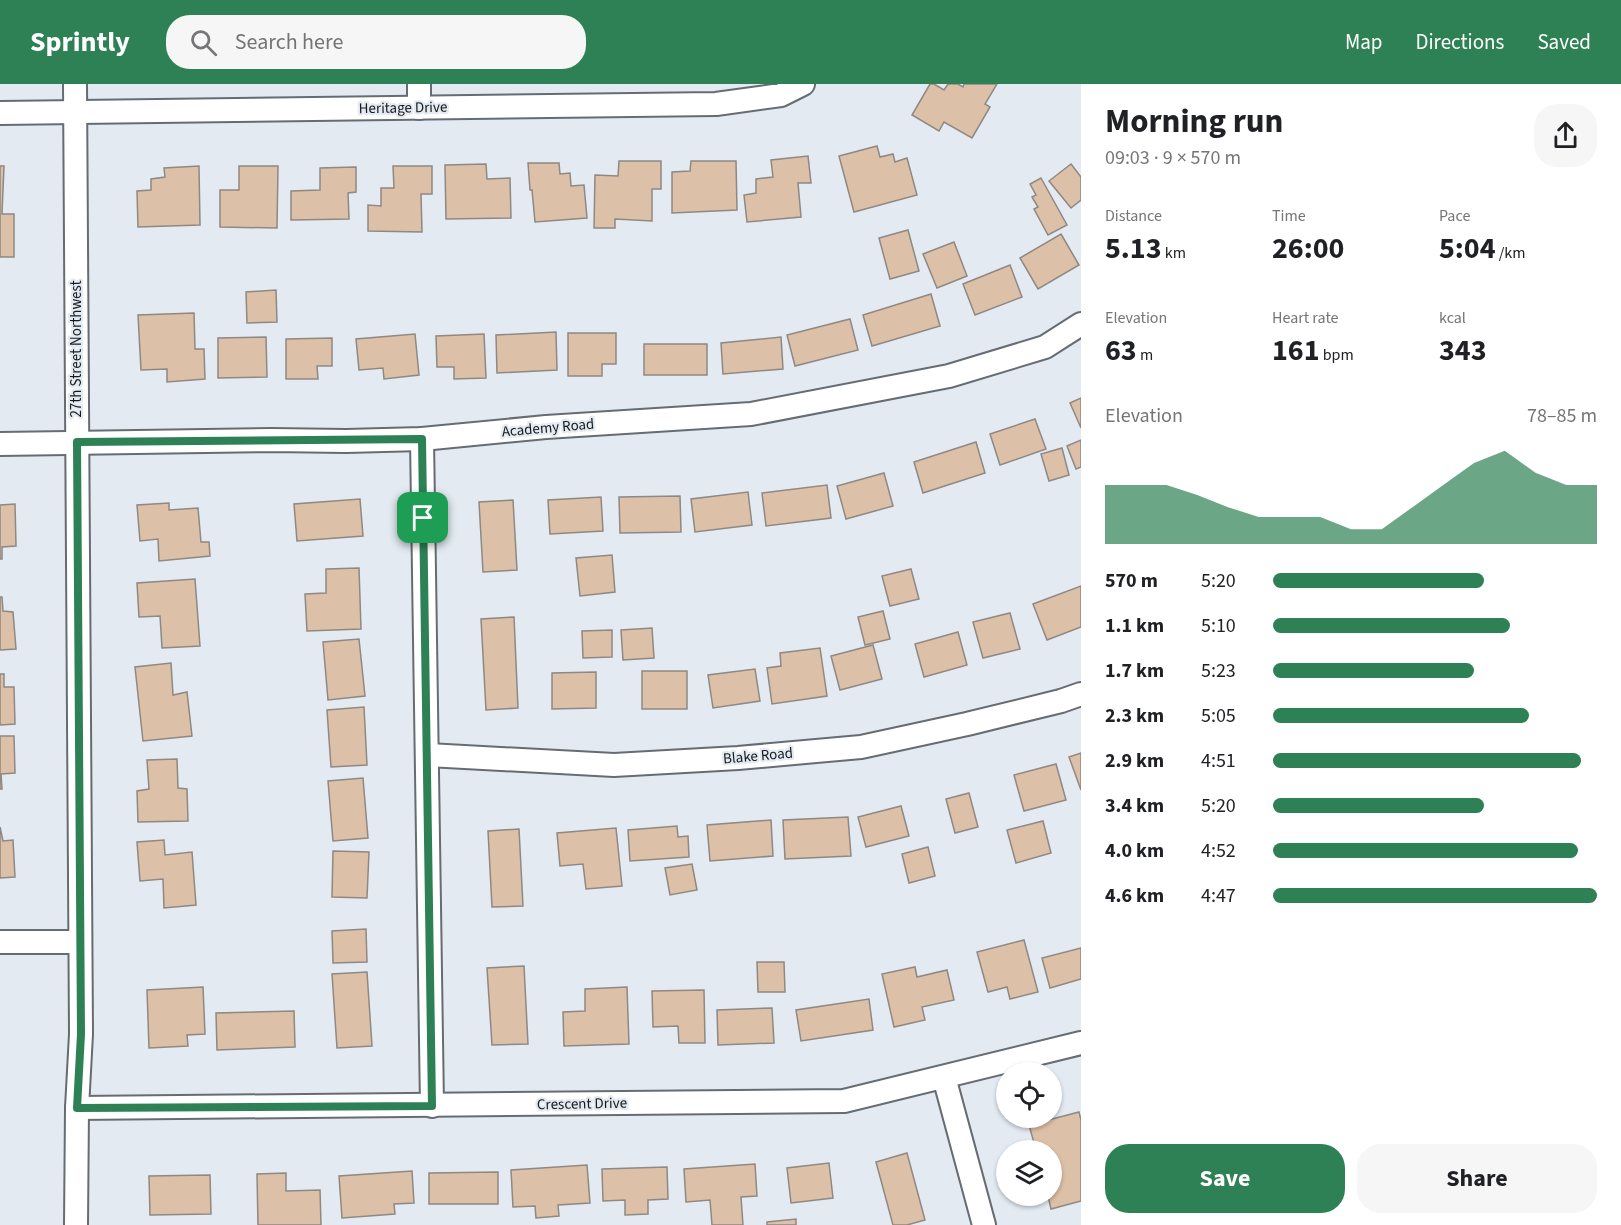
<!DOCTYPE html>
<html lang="en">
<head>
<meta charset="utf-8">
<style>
	body { margin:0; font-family:"Source Sans 3",sans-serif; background:#f6f6f6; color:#202124; height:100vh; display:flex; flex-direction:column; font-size:22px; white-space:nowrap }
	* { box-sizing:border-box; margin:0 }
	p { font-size:20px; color:#757577 }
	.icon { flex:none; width:33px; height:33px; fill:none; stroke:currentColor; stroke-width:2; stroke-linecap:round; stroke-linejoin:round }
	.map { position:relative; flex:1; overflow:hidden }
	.details { display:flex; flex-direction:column; background:#fff; width:540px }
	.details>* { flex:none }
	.fabs { position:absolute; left:996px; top:978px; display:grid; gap:12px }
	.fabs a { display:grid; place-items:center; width:66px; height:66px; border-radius:50%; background:#fff; box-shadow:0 2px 4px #0004; font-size:30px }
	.pin { position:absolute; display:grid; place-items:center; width:51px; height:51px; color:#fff; margin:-26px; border-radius:12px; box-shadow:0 3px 9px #0006 }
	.round { display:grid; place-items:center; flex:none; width:63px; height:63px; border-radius:24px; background:#f6f6f6 }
	.summary { display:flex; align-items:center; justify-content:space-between; height:102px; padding:0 24px }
	h1 { font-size:33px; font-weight:700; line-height:45px }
	.figures { display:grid; grid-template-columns:repeat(3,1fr); gap:9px; height:102px; padding:6px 24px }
	.figures div { display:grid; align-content:center }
	.figures b { font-size:30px; font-weight:700 }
	.figures small { font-size:16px; font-weight:400 }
	.figures p { font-size:16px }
	.chart { height:168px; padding:12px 24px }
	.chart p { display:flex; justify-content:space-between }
	.chart svg { width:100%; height:108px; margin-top:6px; fill:#2d8154; opacity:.7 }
	.cta { display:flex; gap:12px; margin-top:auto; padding:12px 24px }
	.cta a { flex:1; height:69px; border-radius:24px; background:#2d8154; color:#fff; font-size:24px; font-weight:700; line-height:69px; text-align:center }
	.cta a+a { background:#f6f6f6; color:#202124 }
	ul { padding:0 24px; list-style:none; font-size:20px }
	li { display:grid; grid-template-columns:96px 72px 1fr; align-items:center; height:45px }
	li i { height:15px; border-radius:8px; background:#2d8154 }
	header { display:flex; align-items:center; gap:36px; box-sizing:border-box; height:84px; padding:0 30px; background:#2d8154; color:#fff }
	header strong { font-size:28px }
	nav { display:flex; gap:33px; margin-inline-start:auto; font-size:21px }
	.search { width:420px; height:54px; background:#f6f6f6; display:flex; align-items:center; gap:15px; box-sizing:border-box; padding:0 21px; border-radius:24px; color:#757577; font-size:22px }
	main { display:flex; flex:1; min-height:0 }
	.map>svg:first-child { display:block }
</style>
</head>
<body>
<header>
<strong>Sprintly</strong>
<div class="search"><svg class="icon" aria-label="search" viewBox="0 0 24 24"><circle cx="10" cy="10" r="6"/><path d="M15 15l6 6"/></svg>Search here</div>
<nav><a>Map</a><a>Directions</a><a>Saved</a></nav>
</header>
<main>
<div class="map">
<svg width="1081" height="1141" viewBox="0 0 1081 1141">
	<rect width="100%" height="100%" fill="#e3eaf1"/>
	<!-- building -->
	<g fill="#ddc0a8" stroke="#8f8883" stroke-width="1.5">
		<polygon points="930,0 934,0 944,6 948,0 958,0 963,3 964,0 997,0 985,20 990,23 972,54 944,38 939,47 912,31"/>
		<polygon points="877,62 880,73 893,70 895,78 907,74 917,111 854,128 839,72"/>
		<polygon points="808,72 811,99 798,99 801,133 747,138 744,111 756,109 756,95 773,93 771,76"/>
		<polygon points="619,77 661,77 661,105 652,105 652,137 615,135 615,144 594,144 595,91 618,92"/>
		<polygon points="691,77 736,77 737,126 672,129 672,88 690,87"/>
		<polygon points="528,79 559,79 560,90 570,89 571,102 584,101 587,134 535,138 532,106 530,106"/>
		<polygon points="486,80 487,95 510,94 511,134 446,135 445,81"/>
		<polygon points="1071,80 1081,93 1081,116 1071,124 1049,97"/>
		<polygon points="0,82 4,82 2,130 14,130 14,173 0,173"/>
		<polygon points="199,82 200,141 138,143 137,107 151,106 151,95 165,93 164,84"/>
		<polygon points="239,82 278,82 277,144 220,143 220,106 239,106"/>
		<polygon points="393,82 432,82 432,110 421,110 422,148 368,147 368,121 381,122 381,104 394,104"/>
		<polygon points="356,83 356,108 348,109 349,135 291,136 291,107 320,106 320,84"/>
		<polygon points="1041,94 1067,141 1048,151 1034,125 1038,123 1032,113 1036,111 1030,100"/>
		<polygon points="908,146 919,187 890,195 879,154"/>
		<polygon points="1061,150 1079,181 1038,205 1020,174"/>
		<polygon points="954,158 967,192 937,204 923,170"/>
		<polygon points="1010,181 1022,213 975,231 963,200"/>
		<polygon points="276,206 277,238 247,239 246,208"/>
		<polygon points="931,210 940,242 872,262 863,231"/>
		<polygon points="194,229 195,265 204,265 205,295 167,298 167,285 141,286 138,231"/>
		<polygon points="850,235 858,266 795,282 787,251"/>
		<polygon points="556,248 557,286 497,289 496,251"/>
		<polygon points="568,249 616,249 616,280 602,280 602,292 568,292"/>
		<polygon points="415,250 419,291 384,295 383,284 359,286 356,255"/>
		<polygon points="484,250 486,294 454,295 454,283 437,283 436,252"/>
		<polygon points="266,253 267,293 218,294 218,254"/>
		<polygon points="781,253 783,285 723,290 721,259"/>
		<polygon points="332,254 332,282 317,282 318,295 286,295 286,255"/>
		<rect x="644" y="260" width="63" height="31"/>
		<polygon points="1081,314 1081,344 1070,319"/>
		<polygon points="1035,335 1046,365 1000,381 990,350"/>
		<polygon points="1081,356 1081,383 1076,385 1067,362"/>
		<polygon points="976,358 985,389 923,409 914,378"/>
		<polygon points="1062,364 1069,391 1049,397 1041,370"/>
		<polygon points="884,389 893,422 846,435 837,402"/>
		<polygon points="827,401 831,434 766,442 762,409"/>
		<polygon points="748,408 752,441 695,448 691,415"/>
		<polygon points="680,412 681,448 620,449 619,413"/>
		<polygon points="601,413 603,447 550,450 548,416"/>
		<polygon points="360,415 363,452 297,457 294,420"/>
		<polygon points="513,416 517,486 483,488 479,418"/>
		<polygon points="169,419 169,426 198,424 201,458 209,458 210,472 159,477 158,455 140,457 137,421"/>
		<polygon points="15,420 16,462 2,463 2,475 0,475 0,421"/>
		<polygon points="612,471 615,508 580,512 576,474"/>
		<polygon points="359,484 361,545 307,547 305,510 326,509 326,485"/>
		<polygon points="911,485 919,515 890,522 882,492"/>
		<polygon points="195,495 200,562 162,564 160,532 139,533 137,499"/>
		<polygon points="1081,502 1081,543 1047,556 1033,520"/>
		<polygon points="0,513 2,513 3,527 13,528 16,565 0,566"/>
		<polygon points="883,527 890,555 865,561 858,533"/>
		<polygon points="1010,529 1020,565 983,574 973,538"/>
		<polygon points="514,533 518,624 486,626 481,535"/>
		<polygon points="652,544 654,574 623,576 621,546"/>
		<polygon points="612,546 612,573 583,574 582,547"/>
		<polygon points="958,548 967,581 924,593 915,560"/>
		<polygon points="359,555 365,612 328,616 323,558"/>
		<polygon points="873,561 882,595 840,606 831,572"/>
		<polygon points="820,564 827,612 772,620 767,584 781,582 780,569"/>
		<polygon points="171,579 173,611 187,608 192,652 143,657 135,583"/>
		<polygon points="755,585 760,617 713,624 708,591"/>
		<rect x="642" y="587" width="45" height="38"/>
		<polygon points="596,588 596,624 552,625 552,589"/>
		<polygon points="0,590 4,590 4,603 14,603 15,640 0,641"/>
		<polygon points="364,623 367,681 331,683 327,626"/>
		<polygon points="0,652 14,652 15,689 1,690 2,705 0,705"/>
		<polygon points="1081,669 1081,706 1069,673"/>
		<polygon points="177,675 178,704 187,705 188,737 138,738 137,707 149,705 147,676"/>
		<polygon points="1056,680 1066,716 1024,727 1014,691"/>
		<polygon points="363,694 368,754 333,757 328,697"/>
		<polygon points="969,709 978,743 955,749 946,715"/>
		<polygon points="901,722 909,752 866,763 858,733"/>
		<polygon points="848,733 851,772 785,775 783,736"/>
		<polygon points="771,736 773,772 710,777 707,741"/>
		<polygon points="1043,737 1051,769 1016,779 1007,746"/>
		<polygon points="677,742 678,753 688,752 689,773 630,777 628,746"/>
		<polygon points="0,743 3,757 13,756 15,793 0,794"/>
		<polygon points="616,744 622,802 586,805 583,780 560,782 557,749"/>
		<polygon points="519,745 523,822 492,823 488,747"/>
		<polygon points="164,756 165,771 192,768 196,821 164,824 163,795 140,797 137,758"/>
		<polygon points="928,763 935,792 909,799 902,770"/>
		<polygon points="333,767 369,768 367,814 332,813"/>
		<polygon points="692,780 697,806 670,811 665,784"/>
		<polygon points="366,845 367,878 333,879 332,847"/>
		<polygon points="1024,856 1038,908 1010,915 1007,903 988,908 977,868"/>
		<polygon points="1081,864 1081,895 1050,904 1042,874"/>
		<polygon points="757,878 784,878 785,908 758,908"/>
		<polygon points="524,882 528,960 492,961 487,884"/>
		<polygon points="915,883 917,893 947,886 954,916 922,923 925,936 894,943 882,890"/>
		<polygon points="367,888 372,962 337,964 332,890"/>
		<polygon points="203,903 205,950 187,951 188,962 149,964 147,906"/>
		<polygon points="627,903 629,960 564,962 563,928 585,927 585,905"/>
		<polygon points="704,906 705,959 679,959 678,942 653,943 652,907"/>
		<polygon points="869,915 873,946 801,957 796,926"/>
		<polygon points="772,924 774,959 718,961 717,926"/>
		<polygon points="294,927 295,963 217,966 216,929"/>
		<polygon points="1079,1028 1081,1036 1081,1117 1051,1125 1048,1112 1052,1112 1052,1066 1036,1066 1029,1041"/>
		<polygon points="907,1069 925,1136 907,1141 893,1141 876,1078"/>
		<polygon points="829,1079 833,1114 791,1119 787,1084"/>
		<polygon points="755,1080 757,1112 741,1113 743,1141 712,1141 710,1116 686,1118 684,1085"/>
		<polygon points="587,1081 590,1119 558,1121 559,1132 536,1134 535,1122 513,1123 511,1086"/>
		<polygon points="667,1083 668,1115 648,1116 648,1130 625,1131 625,1116 603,1117 602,1085"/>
		<polygon points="412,1087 414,1119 394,1120 395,1130 342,1134 339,1092"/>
		<polygon points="498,1088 498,1120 429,1120 429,1089"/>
		<polygon points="286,1089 286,1107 320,1106 321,1141 258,1141 257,1090"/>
		<polygon points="210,1091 211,1130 150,1131 149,1092"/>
		<polygon points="796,1135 796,1141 767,1141 767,1138"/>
	</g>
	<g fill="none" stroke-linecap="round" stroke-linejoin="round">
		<defs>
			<g id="minor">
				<polyline points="75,0 81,950 77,1024 76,1141"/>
				<polyline points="419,0 419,24"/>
				<polyline points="0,29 716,20 781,11 803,0"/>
				<polyline points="422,355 432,1022"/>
				<polyline points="0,360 271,356 346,357 422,355 546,343 751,330 949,292 1045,263 1081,240"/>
				<polyline points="428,671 614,681 738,674 861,663 967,640 1061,617 1081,610"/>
				<polyline points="0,858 80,858"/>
				<polyline points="944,993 984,1141"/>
				<polyline points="77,1024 844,1017 1081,959"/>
			</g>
		</defs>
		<!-- minor casing -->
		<use href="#minor" stroke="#666c72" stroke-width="26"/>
		<!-- minor -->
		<use href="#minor" stroke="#fff" stroke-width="22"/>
	</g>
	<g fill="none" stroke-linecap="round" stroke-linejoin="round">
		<defs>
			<polygon id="route" points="422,355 432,1022 77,1024 81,950 77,358"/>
		</defs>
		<!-- route casing -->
		<use href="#route" stroke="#fff" stroke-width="12"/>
		<!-- route -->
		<use href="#route" stroke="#2d8154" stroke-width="8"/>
	</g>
	<g text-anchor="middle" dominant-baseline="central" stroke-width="4.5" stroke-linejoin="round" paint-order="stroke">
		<!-- street labels -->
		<g font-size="15" fill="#17191c" stroke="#e3eaf1">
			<text transform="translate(403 24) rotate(-1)">Heritage Drive</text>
			<text transform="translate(76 265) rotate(-90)">27th Street Northwest</text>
			<text transform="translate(548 344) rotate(-5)">Academy Road</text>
			<text transform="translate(758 672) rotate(-5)">Blake Road</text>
			<text transform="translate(582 1020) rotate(-1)">Crescent Drive</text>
		</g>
	</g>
</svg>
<div class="fabs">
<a><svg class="icon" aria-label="locate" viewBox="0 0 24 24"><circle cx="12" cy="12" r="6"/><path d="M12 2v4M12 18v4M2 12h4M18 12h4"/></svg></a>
<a><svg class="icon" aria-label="layers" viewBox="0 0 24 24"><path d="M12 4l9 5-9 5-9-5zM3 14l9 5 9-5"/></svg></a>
</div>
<div class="pin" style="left:423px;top:434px;background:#1e9e55"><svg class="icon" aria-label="arrive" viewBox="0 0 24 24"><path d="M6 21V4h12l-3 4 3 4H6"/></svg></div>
</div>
<section class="details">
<div class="summary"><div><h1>Morning run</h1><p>09:03 · 9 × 570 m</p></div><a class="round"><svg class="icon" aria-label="share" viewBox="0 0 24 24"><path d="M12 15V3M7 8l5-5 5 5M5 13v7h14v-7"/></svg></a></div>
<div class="figures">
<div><p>Distance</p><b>5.13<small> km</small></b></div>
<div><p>Time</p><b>26:00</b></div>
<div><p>Pace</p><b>5:04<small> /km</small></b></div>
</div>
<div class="figures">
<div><p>Elevation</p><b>63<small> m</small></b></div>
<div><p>Heart rate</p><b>161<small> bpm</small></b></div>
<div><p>kcal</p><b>343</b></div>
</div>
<div class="chart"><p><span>Elevation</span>78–85 m</p>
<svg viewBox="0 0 160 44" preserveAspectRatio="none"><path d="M0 44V20L10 20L20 20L30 24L40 29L50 33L60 33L70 33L80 38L90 38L100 29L110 20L120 11L130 6L140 15L150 20L160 20V44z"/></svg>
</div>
<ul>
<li><b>570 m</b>5:20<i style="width:65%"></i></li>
<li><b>1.1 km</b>5:10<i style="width:73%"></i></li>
<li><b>1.7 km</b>5:23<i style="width:62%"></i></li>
<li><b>2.3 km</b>5:05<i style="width:79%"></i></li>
<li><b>2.9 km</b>4:51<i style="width:95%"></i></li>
<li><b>3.4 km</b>5:20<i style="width:65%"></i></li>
<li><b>4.0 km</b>4:52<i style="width:94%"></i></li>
<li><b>4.6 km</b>4:47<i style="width:100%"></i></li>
</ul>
<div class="cta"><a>Save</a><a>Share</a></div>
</section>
</main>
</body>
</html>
